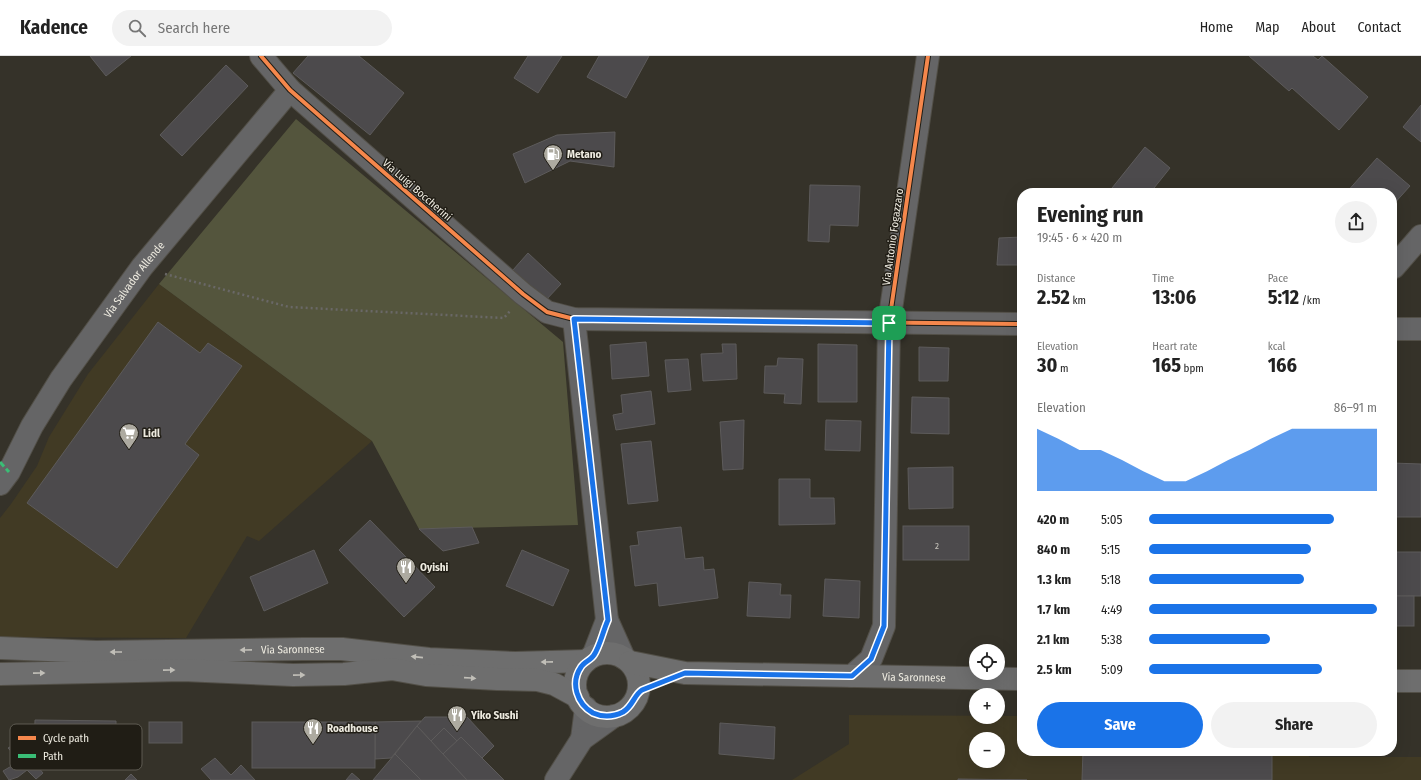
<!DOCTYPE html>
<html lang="en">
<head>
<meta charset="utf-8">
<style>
	body { margin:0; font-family:"Fira Sans Condensed",sans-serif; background:#f2f2f2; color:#222; height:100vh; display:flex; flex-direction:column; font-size:15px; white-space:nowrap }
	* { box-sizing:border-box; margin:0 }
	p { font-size:13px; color:#767676 }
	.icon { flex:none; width:22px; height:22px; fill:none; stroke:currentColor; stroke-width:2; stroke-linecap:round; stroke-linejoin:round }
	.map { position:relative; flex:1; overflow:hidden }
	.side { position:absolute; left:1017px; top:132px; width:380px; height:568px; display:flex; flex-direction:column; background:#fff; border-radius:16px; box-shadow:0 4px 16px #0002 }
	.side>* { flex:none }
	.fabs { position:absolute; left:969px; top:588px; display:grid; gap:8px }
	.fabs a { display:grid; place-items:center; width:36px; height:36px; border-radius:50%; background:#fff; box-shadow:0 4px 16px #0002; font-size:20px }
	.pin { position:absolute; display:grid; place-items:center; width:34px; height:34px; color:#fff; margin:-17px; border-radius:8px; box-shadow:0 2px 6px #0006 }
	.round { display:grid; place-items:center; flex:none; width:42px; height:42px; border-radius:21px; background:#f2f2f2 }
	.overview { display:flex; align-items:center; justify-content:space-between; height:68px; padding:0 20px }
	h1 { font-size:22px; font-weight:700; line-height:30px }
	.figures { display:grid; grid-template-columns:repeat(3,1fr); gap:6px; height:68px; padding:4px 20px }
	.figures div { display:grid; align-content:center }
	.figures b { font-size:20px; font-weight:700 }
	.figures small { font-size:11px; font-weight:400 }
	.figures p { font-size:11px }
	.chart { height:112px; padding:8px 20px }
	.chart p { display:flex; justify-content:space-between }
	.chart svg { width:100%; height:72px; margin-top:4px; fill:#1a73e8; opacity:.7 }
	.cta { display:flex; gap:8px; margin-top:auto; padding:8px 20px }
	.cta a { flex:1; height:46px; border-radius:24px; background:#1a73e8; color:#fff; font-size:16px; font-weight:700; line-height:46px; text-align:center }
	.cta a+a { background:#f2f2f2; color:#222 }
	ul { padding:0 20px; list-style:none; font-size:13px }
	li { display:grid; grid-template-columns:64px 48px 1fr; align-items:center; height:30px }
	li i { height:10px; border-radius:5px; background:#1a73e8 }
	header { display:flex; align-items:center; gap:24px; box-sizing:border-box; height:56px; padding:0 20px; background:#fff; border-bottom:1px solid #e0e0e0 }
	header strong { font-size:19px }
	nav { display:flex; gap:22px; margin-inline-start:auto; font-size:14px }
	.search { width:280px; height:36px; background:#f2f2f2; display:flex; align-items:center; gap:10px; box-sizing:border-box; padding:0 14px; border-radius:22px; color:#767676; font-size:15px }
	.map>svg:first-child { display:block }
</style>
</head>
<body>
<header>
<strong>Kadence</strong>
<div class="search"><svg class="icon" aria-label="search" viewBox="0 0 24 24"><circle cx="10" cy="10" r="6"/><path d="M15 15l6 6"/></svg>Search here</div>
<nav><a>Home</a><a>Map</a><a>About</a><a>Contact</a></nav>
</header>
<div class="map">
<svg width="1421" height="724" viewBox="0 0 1421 724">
	<rect width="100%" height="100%" fill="#353229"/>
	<!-- built -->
	<g fill="#413a24" fill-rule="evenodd">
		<polygon points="159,228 372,385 259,485 247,480 186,582 0,581 0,462 11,448 37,410 49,381 88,318"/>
		<path d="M849 659 1022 660V695H1308L1309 701H1421V724H792L849 688ZM976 683H998V705H976Z"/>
	</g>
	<!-- green -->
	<polygon fill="#54553d" points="296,63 563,286 578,469 419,473 372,385 159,228"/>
	<!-- building -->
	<g fill="#4c4a4c" stroke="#5d5b5b">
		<polygon points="90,0 131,0 106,20"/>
		<polygon points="308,0 359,0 404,37 370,79 293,17"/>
		<polygon points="528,0 562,0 538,37 514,22"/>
		<polygon points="599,0 649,0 626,42 587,21"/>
		<polygon points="1249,0 1313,0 1318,4 1322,0 1368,41 1339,74 1292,32 1289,35"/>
		<polygon points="226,9 248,30 182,100 160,79"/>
		<polygon points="1421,49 1421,86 1403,71"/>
		<polygon points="615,76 614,111 570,105 525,127 513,98 557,79"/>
		<polygon points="1145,91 1170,112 1150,137 1118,137 1112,132"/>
		<polygon points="1377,102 1410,130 1392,150 1392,137 1346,137"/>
		<polygon points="810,129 860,130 858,170 830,169 829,186 808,185"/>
		<polygon points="1112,132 1118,137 1108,137"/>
		<polygon points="1022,181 1022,209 997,209 999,182"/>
		<polygon points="528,197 561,228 545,245 513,214"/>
		<polygon points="158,266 200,297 208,287 242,310 185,388 199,399 117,512 27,447"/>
		<polygon points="646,286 649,320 612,323 610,289"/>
		<polygon points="722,288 736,288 737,323 703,325 701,298 723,297"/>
		<polygon points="818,288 857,289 857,346 818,346"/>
		<polygon points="919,291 949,292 948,325 919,325"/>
		<polygon points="778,302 803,303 801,348 784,347 785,338 764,337 765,310 777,310"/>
		<polygon points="688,303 691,334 668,336 665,304"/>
		<polygon points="651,335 655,368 616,374 613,359 623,357 621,339"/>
		<polygon points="912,341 949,342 949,378 911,377"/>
		<polygon points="744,364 743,413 723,414 720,366"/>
		<polygon points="826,364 861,365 860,395 825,394"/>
		<polygon points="651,385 658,445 628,448 621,388"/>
		<polygon points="1392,407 1421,408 1421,461 1392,461"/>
		<polygon points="953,411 953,452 909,453 908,412"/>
		<polygon points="779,423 810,423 810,442 834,442 835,468 779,469"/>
		<polygon points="370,464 435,531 404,561 339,494"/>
		<rect x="903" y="470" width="66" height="34"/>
		<polygon points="472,471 479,487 443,495 419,473"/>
		<polygon points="681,471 685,503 703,501 704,514 714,513 718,542 659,550 657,527 635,530 630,490 639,489 637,476"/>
		<polygon points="314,494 328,527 264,555 250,521"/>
		<polygon points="522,494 569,514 553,550 506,530"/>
		<rect x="1392" y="496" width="29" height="44"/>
		<polygon points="825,523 860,525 859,562 823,560"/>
		<polygon points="749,526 781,528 780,539 791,539 790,562 747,560"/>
		<rect x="1392" y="540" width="22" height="30"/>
		<polygon points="425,661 467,661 494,690 482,702 461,681 457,685 444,672 431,685 417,670"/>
		<polygon points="35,664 116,665 116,669 131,669 131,690 123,690 123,697 34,695"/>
		<polygon points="421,665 391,702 375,703 375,666"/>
		<rect x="149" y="666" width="33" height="21"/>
		<rect x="252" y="666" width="123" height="46"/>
		<polygon points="720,667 775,671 774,703 719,698"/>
		<polygon points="417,670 443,698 467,724 421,724 395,698"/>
		<polygon points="444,672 457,685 443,698 431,685"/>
		<polygon points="461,681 504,724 467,724 443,698"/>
		<polygon points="17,687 43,717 36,723 27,714 18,721 9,724 3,715 20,705 8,692"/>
		<polygon points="1083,695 1272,695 1272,724 1082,724"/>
		<polygon points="395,698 421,724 373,724"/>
		<polygon points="215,702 231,719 241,709 255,724 211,724 201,713"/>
		<polygon points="352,717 360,724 346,724"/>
		<polygon points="131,718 137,724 125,724"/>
		<polygon points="958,723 1027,724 958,724"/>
	</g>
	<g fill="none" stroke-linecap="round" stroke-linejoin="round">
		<defs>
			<g id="minor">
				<polyline points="261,0 290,34 523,238 547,256 574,263 1022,268"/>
				<polyline points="1394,211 1421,180"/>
				<polyline points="574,263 607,564"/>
				<polyline points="1392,273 1421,273"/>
				<path id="s1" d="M0 428 9 416 32 370 61 323 142 211 290 34"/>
				<polyline points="593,600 607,564 624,602"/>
				<polyline points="852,620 871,603 884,570 889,267 928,0"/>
				<polyline points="582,683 586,652"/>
				<polyline points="556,724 582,683 614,660"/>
			</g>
			<g id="primary">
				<path id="s2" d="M0 592 96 596 303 593H342L429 603 515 607 586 605"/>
				<circle cx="607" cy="629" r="32"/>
				<path id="s3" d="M630 606 685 617 1022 623"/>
				<polyline points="0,618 183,614 293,619 344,618 392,613 426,619 497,623 538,624 554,628 578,641"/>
				<polyline points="1392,625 1421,625"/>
			</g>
		</defs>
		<!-- minor casing -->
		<use href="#minor" stroke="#524f47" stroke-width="24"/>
		<!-- primary casing -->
		<use href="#primary" stroke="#524f47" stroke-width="24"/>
		<!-- path -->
		<polyline stroke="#6a6867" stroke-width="2.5" stroke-dasharray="2 3" stroke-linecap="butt" points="165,218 289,251 504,262 510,255"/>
		<!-- minor -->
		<use href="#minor" stroke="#656566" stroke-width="22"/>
		<!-- primary -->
		<use href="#primary" stroke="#6e6e6e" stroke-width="22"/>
		<!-- quiet -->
		<polyline stroke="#3abd76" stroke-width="3" stroke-dasharray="6 3" stroke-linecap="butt" points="0,406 9,416"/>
		<defs>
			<g id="cycleway">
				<polyline points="261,0 290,34 523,238 547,256 574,263 1022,268"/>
				<polyline points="852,620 871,603 884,570 889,267 928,0"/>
			</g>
		</defs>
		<!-- cycleway casing -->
		<use href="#cycleway" stroke="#201d15" stroke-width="6"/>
		<!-- cycleway -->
		<use href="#cycleway" stroke="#f5874c" stroke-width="4"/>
	</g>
	<!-- one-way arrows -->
	<defs><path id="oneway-solid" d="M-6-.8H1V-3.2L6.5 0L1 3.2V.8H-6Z"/></defs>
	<g fill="#c1bfb8">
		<use href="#oneway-solid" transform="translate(246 594) rotate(179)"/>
		<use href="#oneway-solid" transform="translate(116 596) rotate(180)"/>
		<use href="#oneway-solid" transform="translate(417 601) rotate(-174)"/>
		<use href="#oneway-solid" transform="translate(547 606) rotate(179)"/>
		<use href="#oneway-solid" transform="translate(169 614) rotate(-1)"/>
		<use href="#oneway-solid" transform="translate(39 617) rotate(-1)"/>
		<use href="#oneway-solid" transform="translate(299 619) rotate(-1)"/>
		<use href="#oneway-solid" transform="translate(470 622) rotate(4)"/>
	</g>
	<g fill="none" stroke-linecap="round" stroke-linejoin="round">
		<defs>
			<path id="route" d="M574 263 889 267 884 570 871 603 852 620 685 617 642 634C634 639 633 650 623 656 613 661 602 661 593 657 577 648 570 627 581 611 584 606 591 604 594 599 600 590 603 575 608 564Z"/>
		</defs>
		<!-- route casing -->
		<use href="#route" stroke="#fff" stroke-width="8"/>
		<!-- route -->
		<use href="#route" stroke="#1a73e8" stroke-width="5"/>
	</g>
	<!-- icons -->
	<defs>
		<symbol id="fuel-pin" viewBox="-11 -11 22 30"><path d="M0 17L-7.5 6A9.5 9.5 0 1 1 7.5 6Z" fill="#adaaa0" stroke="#201d15"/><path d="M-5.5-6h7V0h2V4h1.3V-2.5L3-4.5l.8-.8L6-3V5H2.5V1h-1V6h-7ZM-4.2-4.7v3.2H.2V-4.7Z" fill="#fff"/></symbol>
		<symbol id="supermarket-pin" viewBox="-11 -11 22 30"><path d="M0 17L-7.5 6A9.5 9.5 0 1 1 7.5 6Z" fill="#adaaa0" stroke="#201d15"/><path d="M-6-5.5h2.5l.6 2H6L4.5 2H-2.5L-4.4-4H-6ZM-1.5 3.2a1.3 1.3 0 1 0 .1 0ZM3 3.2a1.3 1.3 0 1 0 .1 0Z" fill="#fff"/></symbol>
		<symbol id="restaurant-pin" viewBox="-11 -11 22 30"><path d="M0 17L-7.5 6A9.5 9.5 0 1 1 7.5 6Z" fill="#adaaa0" stroke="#201d15"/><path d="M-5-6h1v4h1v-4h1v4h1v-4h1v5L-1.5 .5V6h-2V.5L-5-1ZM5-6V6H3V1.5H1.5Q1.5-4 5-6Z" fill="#fff"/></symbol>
	</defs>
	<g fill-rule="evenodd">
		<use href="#fuel-pin" x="542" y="87" width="22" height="30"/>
		<use href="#supermarket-pin" x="118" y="366" width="22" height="30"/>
		<use href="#restaurant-pin" x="395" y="500" width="22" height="30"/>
		<use href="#restaurant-pin" x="446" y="648" width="22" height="30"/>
		<use href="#restaurant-pin" x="302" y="661" width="22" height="30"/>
	</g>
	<g text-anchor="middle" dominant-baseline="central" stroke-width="3" stroke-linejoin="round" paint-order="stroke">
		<!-- number labels -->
		<g font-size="9" fill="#c6c3bb">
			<text x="937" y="490">2</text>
		</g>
		<!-- poi labels -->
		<g font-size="11" font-weight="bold" fill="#eeebe0" stroke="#201d15" text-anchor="start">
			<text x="567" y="98">Metano</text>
			<text x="143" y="377">Lidl</text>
			<text x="420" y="511">Oyishi</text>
			<text x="471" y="659">Yiko Sushi</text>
			<text x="327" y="672">Roadhouse</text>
		</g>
		<!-- street labels -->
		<g font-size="11" fill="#eeebe0" stroke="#201d15">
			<text transform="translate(417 134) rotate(41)">Via Luigi Boccherini</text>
			<text transform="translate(893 181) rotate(-82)">Via Antonio Fogazzaro</text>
			<text stroke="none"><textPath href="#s1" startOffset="245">Via Salvador Allende</textPath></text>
			<text stroke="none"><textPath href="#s2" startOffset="293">Via Saronnese</textPath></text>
			<text stroke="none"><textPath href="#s3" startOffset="285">Via Saronnese</textPath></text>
		</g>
	</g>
	<!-- legend -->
	<rect x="10" y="668" width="132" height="46" rx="6" fill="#201d15" stroke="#5e5b52" stroke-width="1"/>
	<rect x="18" y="680" width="18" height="4" fill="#f5874c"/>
	<rect x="18" y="698" width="18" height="4" fill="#3abd76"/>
	<g font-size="11" fill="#eeebe0">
		<text x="43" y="686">Cycle path</text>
		<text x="43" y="704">Path</text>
	</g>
</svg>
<div class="fabs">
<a><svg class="icon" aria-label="locate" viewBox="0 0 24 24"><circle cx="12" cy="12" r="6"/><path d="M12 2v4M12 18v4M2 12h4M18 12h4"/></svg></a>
<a>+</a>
<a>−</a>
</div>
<div class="pin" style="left:889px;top:267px;background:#1e9e55"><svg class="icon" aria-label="arrive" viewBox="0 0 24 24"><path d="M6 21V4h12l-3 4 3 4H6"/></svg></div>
<section class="side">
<div class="overview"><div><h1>Evening run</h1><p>19:45 · 6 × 420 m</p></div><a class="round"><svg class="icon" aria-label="share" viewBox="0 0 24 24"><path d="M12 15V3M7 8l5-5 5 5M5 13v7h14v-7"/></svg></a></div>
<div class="figures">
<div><p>Distance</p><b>2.52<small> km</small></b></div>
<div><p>Time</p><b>13:06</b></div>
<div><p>Pace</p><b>5:12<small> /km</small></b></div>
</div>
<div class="figures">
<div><p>Elevation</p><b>30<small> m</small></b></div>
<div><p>Heart rate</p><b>165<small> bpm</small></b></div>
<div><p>kcal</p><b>166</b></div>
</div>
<div class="chart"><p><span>Elevation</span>86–91 m</p>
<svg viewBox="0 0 160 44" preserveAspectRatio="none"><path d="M0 44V6L10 12L20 19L30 19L40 25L50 32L60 38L70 38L80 32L90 25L100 19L110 12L120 6L130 6L140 6L150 6L160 6V44z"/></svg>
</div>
<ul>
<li><b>420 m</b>5:05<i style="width:81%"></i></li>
<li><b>840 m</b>5:15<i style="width:71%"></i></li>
<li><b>1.3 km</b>5:18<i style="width:68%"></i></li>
<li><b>1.7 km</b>4:49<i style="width:100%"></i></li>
<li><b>2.1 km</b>5:38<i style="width:53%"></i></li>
<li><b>2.5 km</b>5:09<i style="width:76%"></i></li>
</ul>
<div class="cta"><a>Save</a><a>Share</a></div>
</section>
</div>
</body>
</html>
